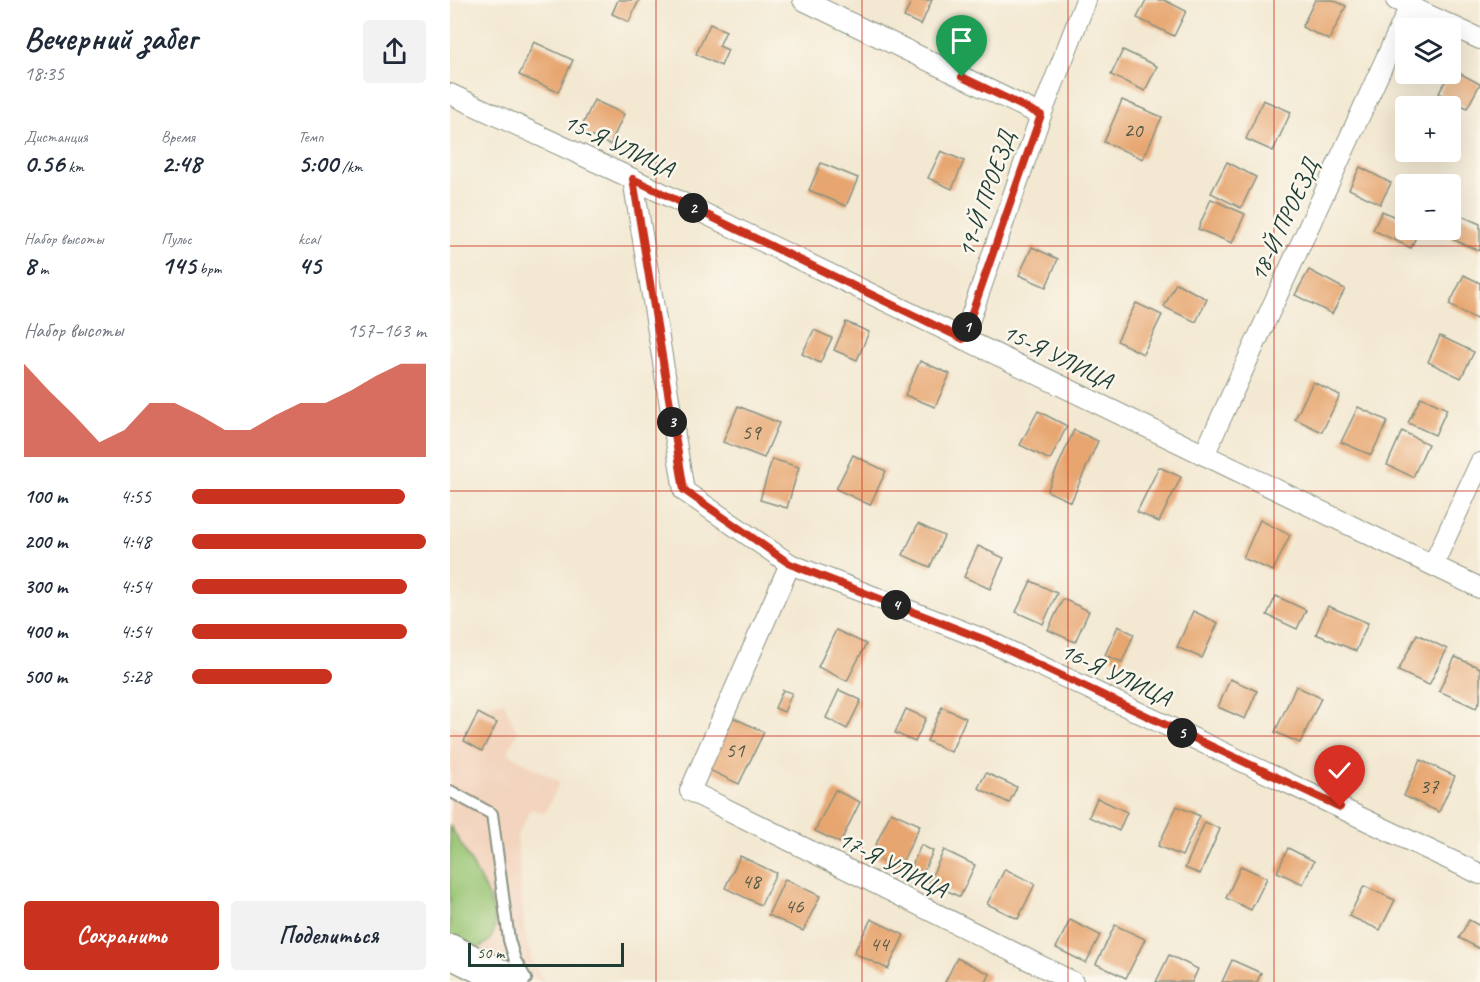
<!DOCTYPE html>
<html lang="ru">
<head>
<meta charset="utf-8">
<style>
	body { margin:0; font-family:Caveat,sans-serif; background:#f2f2f3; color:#1f2937; height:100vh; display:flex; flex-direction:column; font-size:22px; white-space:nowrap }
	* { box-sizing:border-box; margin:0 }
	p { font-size:20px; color:#747a83 }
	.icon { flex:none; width:33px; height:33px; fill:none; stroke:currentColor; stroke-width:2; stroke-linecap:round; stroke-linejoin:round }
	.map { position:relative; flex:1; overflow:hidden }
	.side { display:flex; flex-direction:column; background:#fff; width:450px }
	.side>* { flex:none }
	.controls { position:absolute; left:945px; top:18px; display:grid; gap:12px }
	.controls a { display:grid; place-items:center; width:66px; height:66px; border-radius:6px; background:#fff; box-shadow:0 6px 24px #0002; font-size:30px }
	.scale { position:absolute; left:18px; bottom:15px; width:156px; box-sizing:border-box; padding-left:6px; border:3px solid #1f3d34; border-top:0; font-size:16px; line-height:21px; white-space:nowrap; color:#1f3d34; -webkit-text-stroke:4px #fbf7ec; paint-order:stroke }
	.pin { position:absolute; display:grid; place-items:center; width:51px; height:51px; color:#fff; margin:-62px -26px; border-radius:50% 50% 50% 0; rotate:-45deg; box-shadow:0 0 6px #0007 }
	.pin .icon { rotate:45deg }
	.km { position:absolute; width:30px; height:30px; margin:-15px; border-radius:50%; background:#222; color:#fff; font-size:16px; line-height:30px; text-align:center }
	.round { display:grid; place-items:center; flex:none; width:63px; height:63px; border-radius:6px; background:#f2f2f3 }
	.overview { display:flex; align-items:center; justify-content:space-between; height:102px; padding:0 24px }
	h1 { font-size:33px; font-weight:700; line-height:45px }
	.stats { display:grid; grid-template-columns:repeat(3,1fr); gap:9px; height:102px; padding:6px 24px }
	.stats div { display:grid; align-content:center }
	.stats b { font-size:26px; font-weight:700 }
	.stats small { font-size:16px; font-weight:400 }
	.stats p { font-size:16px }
	.chart { height:168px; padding:12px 24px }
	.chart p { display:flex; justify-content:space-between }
	.chart svg { width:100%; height:108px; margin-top:6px; fill:#c8321e; opacity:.7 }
	.primary-button { display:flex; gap:12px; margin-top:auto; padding:12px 24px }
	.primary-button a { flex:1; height:69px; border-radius:6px; background:#c8321e; color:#fff; font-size:24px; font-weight:700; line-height:69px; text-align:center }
	.primary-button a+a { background:#f2f2f3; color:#1f2937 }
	ul { padding:0 24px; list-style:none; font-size:20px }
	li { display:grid; grid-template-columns:96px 72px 1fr; align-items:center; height:45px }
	li i { height:15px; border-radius:8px; background:#c8321e }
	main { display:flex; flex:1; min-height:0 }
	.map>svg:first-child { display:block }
</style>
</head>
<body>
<main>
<section class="side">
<div class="overview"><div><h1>Вечерний забег</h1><p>18:35</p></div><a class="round"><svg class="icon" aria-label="share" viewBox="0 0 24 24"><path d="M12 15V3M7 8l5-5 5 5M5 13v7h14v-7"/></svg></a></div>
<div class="stats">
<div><p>Дистанция</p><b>0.56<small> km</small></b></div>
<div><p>Время</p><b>2:48</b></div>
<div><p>Темп</p><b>5:00<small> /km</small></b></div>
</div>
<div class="stats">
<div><p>Набор высоты</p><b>8<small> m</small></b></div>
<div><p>Пульс</p><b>145<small> bpm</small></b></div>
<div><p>kcal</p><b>45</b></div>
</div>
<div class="chart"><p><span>Набор высоты</span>157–163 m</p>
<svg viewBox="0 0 160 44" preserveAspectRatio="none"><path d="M0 44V6L10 17L20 27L30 38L40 33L50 22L60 22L70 27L80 33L90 33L100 27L110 22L120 22L130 17L140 11L150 6L160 6V44z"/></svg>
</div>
<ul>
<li><b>100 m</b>4:55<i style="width:91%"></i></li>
<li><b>200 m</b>4:48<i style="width:100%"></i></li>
<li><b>300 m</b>4:54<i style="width:92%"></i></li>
<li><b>400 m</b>4:54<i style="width:92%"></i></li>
<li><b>500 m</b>5:28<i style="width:60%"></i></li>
</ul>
<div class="primary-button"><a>Сохранить</a><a>Поделиться</a></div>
</section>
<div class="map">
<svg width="1030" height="982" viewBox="0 0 1030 982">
	<rect width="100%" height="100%" fill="#fbf7ec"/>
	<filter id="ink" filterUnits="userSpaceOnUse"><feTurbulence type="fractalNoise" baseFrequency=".0167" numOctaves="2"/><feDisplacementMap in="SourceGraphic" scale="12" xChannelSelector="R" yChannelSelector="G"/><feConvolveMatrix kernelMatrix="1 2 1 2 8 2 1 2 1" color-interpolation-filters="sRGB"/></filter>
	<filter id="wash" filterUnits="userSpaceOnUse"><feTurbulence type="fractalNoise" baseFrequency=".008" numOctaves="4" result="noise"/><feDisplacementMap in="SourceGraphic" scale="24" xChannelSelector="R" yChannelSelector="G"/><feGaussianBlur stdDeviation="1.35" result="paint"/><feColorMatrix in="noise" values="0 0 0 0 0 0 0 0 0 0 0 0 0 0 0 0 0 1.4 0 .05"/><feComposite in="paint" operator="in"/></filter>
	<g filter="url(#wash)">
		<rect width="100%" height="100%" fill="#f3e8d1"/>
		<!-- built -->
		<polygon fill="#f3d4be" points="53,701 67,732 58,753 110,782 95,813 81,809 67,836 75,934 82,960 95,982 91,982 25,949 46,923 44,910 12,846 0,826 0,724 13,730 25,708"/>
		<!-- green -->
		<path fill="#98c472" stroke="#5c8053" stroke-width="1.5" d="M0 826C11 844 46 903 45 922 45 936 38 945 25 949L0 937Z"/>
		<g id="blocks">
			<!-- building -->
			<g fill="#e7a670">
				<polygon points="168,0 189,0 179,22 162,14"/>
				<polygon points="462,0 482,0 471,25 454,17"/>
				<polygon points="696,0 714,0 736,11 724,36 687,18"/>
				<polygon points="865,0 883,0 896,6 879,40 852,27"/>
				<polygon points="260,24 276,31 269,46 278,50 271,66 246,54"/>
				<polygon points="84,42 123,60 108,92 69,75"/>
				<polygon points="673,50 707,66 695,91 661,75"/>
				<polygon points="1002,69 1030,84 1017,108 989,93"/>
				<polygon points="144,100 174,114 160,145 130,131"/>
				<polygon points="672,100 712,117 693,159 654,142"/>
				<polygon points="813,100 841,112 823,151 796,139"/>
				<polygon points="491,151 514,161 502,189 478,178"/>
				<polygon points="777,162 806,177 791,208 761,193"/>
				<polygon points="371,163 408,178 396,206 359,190"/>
				<polygon points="910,167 941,183 930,204 899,189"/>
				<polygon points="761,199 795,214 782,243 748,229"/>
				<polygon points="932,211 956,222 956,230 969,230 961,248 923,230"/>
				<polygon points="1012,216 1030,224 1030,251 1002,239"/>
				<polygon points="582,247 608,259 596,287 569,275"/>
				<polygon points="859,270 895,289 882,314 845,295"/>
				<polygon points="1014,275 1030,283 1030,321 999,305"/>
				<polygon points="726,283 757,299 746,322 714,307"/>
				<polygon points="686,303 712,315 693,354 667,341"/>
				<polygon points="396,322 419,332 407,360 384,350"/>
				<polygon points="364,330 382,338 370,363 352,354"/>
				<polygon points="990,336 1024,352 1011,378 978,362"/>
				<polygon points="470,361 500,374 485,407 455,395"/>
				<polygon points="863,382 890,395 872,432 845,419"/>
				<polygon points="971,397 997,409 985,435 958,423"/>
				<polygon points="288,406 329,423 314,458 273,442"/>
				<polygon points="908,407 938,421 921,455 891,442"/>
				<polygon points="588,411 617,426 600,460 570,445"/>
				<polygon points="624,430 648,441 621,502 597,491"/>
				<polygon points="952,431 978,444 963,477 937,465"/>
				<polygon points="403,455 436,471 420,505 386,489"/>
				<polygon points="322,459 349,467 337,508 310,500"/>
				<polygon points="709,467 731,477 709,522 687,512"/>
				<polygon points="810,520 840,535 823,571 793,558"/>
				<polygon points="468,524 494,536 480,567 453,555"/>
				<polygon points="528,546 554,558 540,589 514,577"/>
				<polygon points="581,581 607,593 593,624 566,612"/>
				<polygon points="826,596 856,610 847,629 817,615"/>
				<polygon points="613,599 639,611 625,642 598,630"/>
				<polygon points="878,606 918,623 906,651 866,634"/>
				<polygon points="743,611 768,623 752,658 727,647"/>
				<polygon points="668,626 684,634 672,662 655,655"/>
				<polygon points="386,630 416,644 397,681 368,667"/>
				<polygon points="967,634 997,649 979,685 948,671"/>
				<polygon points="1005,657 1030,668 1030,700 1026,708 989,691"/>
				<polygon points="780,679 807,691 795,719 768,707"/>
				<polygon points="846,686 871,698 850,743 825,732"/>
				<polygon points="333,690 342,693 334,712 325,708"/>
				<polygon points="389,690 411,700 397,729 376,718"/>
				<polygon points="492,707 516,718 501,752 477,741"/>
				<polygon points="456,709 476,718 465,742 445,733"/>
				<polygon points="28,713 47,723 32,751 14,741"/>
				<polygon points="282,717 314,732 289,784 257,769"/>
				<polygon points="970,760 1005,776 989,812 954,796"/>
				<polygon points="536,773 567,787 559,803 528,788"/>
				<polygon points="385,790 410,802 390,843 365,831"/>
				<polygon points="647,798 677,812 669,831 639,817"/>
				<polygon points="727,806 750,816 732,856 708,846"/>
				<polygon points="441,812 470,825 449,869 421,855"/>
				<polygon points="755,822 770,829 750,874 735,868"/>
				<polygon points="471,845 483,851 470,880 458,875"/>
				<polygon points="838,848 864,861 853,884 827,872"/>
				<polygon points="494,850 525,865 510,897 479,882"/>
				<polygon points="290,856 326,873 311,905 275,888"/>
				<polygon points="791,866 817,878 801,910 776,898"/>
				<polygon points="555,869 585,884 568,919 537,904"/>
				<polygon points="335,879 370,896 353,931 318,915"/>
				<polygon points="914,886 945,900 930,930 899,916"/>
				<polygon points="421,919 454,935 438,969 404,953"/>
				<polygon points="620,920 650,935 636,963 606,948"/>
				<polygon points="1019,920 1030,926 1030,949 1009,938"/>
				<polygon points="665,925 695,939 676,978 646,964"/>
				<polygon points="719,955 748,969 742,982 706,982"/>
				<polygon points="507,958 540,974 536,982 495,982"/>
				<polygon points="782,960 811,973 807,982 772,982"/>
			</g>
		</g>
	</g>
	<g filter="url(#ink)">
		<use href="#blocks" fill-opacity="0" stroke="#899282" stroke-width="1.5"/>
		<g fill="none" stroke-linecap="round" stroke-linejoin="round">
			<defs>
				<polyline id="lane" points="0,791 42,814 59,940 65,960 76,979"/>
				<g id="street">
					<polyline points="353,0 591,115"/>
					<polyline points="946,0 1030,39"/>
					<polyline points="0,94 183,179 1030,588"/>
					<polyline points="183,179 234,491 340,564 240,791 623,982"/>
					<polyline points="513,339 591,115 636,0"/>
					<polyline points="754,455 960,6"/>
					<polyline points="340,564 538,641 1030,874"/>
					<polyline points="983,565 1030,463"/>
				</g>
				<polyline id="highway" points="0,951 62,982"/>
			</defs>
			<!-- lane casing -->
			<use href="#lane" stroke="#899282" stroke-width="14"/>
			<!-- street casing -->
			<use href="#street" stroke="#899282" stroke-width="22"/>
			<!-- highway casing -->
			<use href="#highway" stroke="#899282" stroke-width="36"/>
			<!-- lane -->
			<use href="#lane" stroke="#fff" stroke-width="10"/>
			<!-- street -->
			<use href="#street" stroke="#fff" stroke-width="20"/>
			<!-- highway -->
			<use href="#highway" stroke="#fff" stroke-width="33"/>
		</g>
	</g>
	<g fill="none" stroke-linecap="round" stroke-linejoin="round" filter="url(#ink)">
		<defs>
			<polyline id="route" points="512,77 591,115 513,339 183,179 234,490 340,564 538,641 890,807"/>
		</defs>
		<!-- route casing -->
		<use href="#route" stroke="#fff" stroke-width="12"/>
		<!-- route -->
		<use href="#route" stroke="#c8321e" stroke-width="8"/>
	</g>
	<!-- grid -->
	<path fill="none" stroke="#c8321e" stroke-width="1.5" stroke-opacity="0.55" d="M206 0V982M412 0V982M618 0V982M824 0V982M0 246H1030M0 491H1030M0 736H1030"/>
	<g text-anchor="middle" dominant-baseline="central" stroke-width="5" stroke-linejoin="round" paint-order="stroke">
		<!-- number labels -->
		<g font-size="21" fill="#515743">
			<text x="683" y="130">20</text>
			<text x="301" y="432">59</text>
			<text x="285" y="750">51</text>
			<text x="979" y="786">37</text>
			<text x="301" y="881">48</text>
			<text x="344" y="906">46</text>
			<text x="429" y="944">44</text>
		</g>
		<!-- street labels -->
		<g font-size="24" fill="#1f3d34" stroke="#fbf7ec">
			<text transform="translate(169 145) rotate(25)">15-Я УЛИЦА</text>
			<text transform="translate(536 194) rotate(-71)">19-Й ПРОЕЗД</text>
			<text transform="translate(834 220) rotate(-65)">18-Й ПРОЕЗД</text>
			<text transform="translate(608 356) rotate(26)">15-Я УЛИЦА</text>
			<text transform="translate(666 674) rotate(25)">16-Я УЛИЦА</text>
			<text transform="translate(443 864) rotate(27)">17-Я УЛИЦА</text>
		</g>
	</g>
</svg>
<div class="controls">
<a><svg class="icon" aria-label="layers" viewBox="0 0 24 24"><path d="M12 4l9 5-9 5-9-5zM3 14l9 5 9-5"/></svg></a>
<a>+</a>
<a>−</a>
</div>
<div class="scale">50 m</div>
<div class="pin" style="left:512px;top:77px;background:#1e9e55"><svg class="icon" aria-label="arrive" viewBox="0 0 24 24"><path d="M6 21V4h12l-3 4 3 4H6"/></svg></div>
<div class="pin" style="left:890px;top:807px;background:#d93025"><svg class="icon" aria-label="check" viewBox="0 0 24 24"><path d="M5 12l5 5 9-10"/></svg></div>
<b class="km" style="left:517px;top:327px">1</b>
<b class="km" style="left:243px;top:208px">2</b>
<b class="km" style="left:222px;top:422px">3</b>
<b class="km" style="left:446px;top:605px">4</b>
<b class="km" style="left:732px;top:733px">5</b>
</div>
</main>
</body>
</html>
